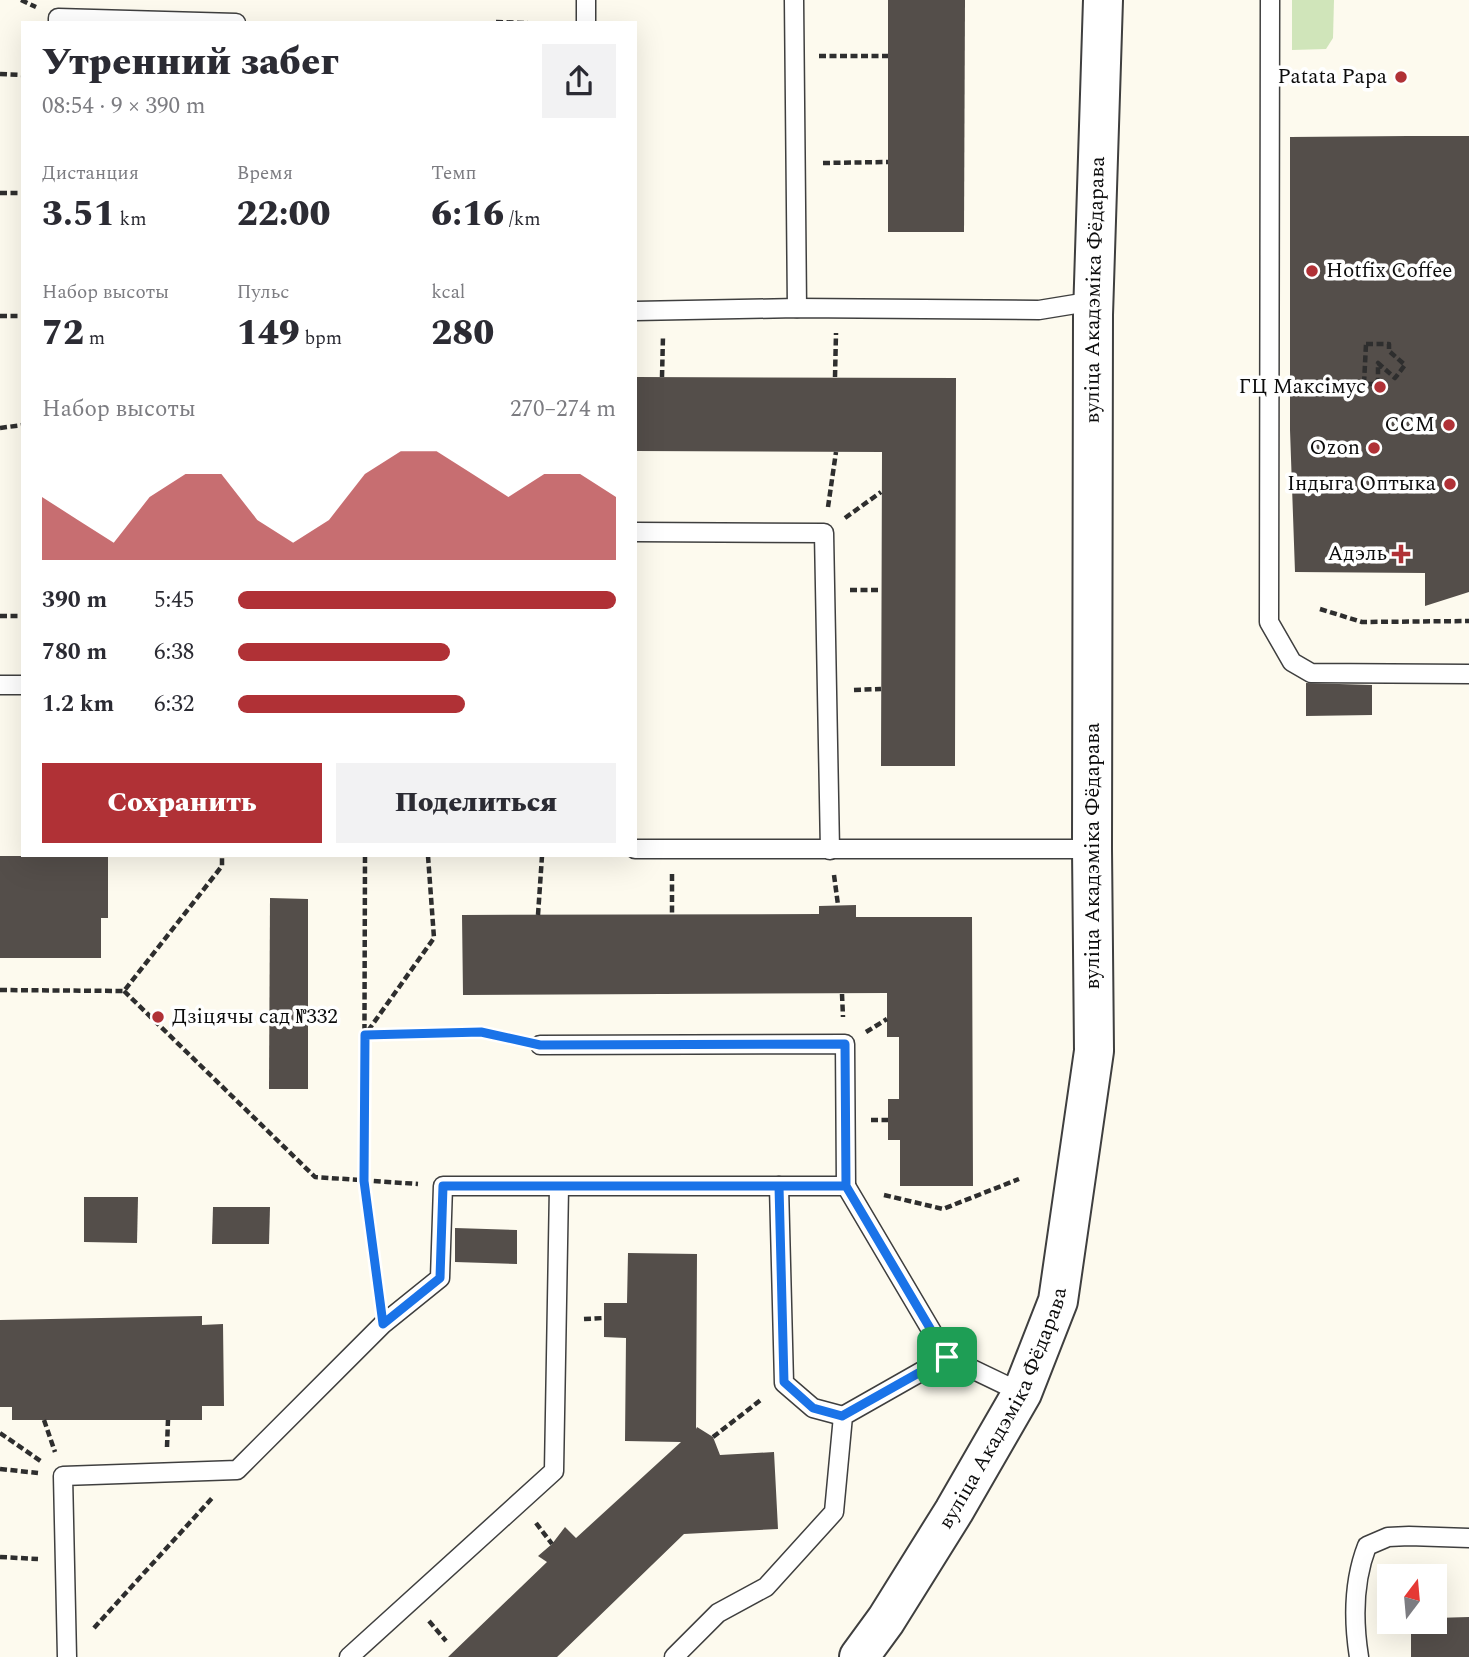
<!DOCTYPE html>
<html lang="ru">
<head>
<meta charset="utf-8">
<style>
	body { margin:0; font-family:Spectral,serif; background:#f2f2f3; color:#2b2b33; height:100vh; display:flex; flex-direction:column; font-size:26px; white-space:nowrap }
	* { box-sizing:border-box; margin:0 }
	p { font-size:23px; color:#7c7c81 }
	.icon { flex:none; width:38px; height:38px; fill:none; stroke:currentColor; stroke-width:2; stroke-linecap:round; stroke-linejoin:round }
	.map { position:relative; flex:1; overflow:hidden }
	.drawer { position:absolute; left:21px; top:21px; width:616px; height:836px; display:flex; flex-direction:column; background:#fff; border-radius:0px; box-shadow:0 7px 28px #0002 }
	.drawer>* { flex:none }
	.needle { width:46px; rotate:16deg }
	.controls { position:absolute; left:1377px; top:1564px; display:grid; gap:14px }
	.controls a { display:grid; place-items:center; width:70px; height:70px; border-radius:0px; background:#fff; box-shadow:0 7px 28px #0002; font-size:35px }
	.pin { position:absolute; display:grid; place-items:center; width:60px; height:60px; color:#fff; margin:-30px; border-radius:14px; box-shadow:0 4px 10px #0006 }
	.round { display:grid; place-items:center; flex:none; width:74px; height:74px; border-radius:0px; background:#f2f2f3 }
	.head { display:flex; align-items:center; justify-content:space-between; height:119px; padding:0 21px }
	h1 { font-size:38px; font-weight:800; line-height:52px }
	.figures { display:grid; grid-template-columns:repeat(3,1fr); gap:10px; height:119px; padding:7px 21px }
	.figures div { display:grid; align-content:center }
	.figures b { font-size:35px; font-weight:800 }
	.figures small { font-size:19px; font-weight:400 }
	.figures p { font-size:19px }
	.chart { height:196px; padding:14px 21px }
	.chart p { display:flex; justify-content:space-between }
	.chart svg { width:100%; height:126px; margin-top:7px; fill:#b03136; opacity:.7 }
	.primary-button { display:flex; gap:14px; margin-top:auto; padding:14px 21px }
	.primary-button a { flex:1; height:80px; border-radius:0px; background:#b03136; color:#fff; font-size:28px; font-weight:800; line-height:80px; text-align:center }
	.primary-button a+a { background:#f2f2f3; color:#2b2b33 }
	ul { padding:0 21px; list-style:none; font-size:23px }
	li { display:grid; grid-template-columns:112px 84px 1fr; align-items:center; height:52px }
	li i { height:18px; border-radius:9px; background:#b03136 }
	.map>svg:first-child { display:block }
</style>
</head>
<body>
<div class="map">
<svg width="1469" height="1657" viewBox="0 0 1469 1657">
	<rect width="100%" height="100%" fill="#fdfaee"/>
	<!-- green -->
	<polygon fill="#d0e5ba" points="1292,0 1334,0 1333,38 1326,49 1292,50"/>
	<!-- building -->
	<g fill="#544e4a">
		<polygon points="888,0 965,0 964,232 888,232"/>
		<polygon points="1408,136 1469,136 1469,592 1425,606 1425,573 1295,572 1290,430 1290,137"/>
		<polygon points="635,377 956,378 955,766 881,766 882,452 635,451"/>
		<polygon points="1306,683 1372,685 1372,715 1306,716"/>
		<polygon points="0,856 108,856 108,918 101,918 101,958 0,958"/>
		<polygon points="270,898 308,899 308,1089 269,1089"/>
		<polygon points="856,905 856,917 972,917 973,1186 900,1186 900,1140 888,1140 888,1099 899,1099 899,1037 887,1037 887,993 463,995 462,915 819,914 819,906"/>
		<polygon points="84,1197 138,1197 137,1243 84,1242"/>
		<polygon points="213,1207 270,1207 269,1244 212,1244"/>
		<polygon points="455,1228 517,1230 517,1264 455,1262"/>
		<polygon points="628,1253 697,1254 696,1429 697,1427 713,1437 720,1455 774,1452 778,1529 684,1534 557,1657 448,1657 547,1562 538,1556 552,1544 565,1527 576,1538 681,1442 625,1441 626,1338 604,1337 604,1303 627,1303"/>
		<polygon points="202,1316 202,1325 223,1324 224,1406 202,1406 202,1420 12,1420 12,1407 0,1407 0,1320"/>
		<polygon points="1469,1617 1469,1657 1411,1657 1411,1622 1435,1622 1435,1618"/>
	</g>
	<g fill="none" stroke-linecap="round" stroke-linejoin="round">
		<defs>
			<g id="service">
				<polyline points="586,0 586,23"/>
				<polyline points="794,0 797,308"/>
				<polyline points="1270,0 1269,622 1292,662 1311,673 1469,674"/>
				<polyline points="58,23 58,18 236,23"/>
				<polyline points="635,311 797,308 1039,310 1094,301"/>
				<polyline points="635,532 824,533 830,850"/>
				<polyline points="0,685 23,685"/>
				<polyline points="635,849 1092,849"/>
				<polyline points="540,1045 845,1044 846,1186"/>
				<polyline points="779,1186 784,1383 813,1408 843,1416"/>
				<polyline points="67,1657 63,1476 237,1470 383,1324 440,1278 443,1186 846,1186 947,1357 1022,1393"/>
				<polyline points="349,1657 554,1471 559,1187"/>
				<polyline points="674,1657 718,1613 766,1587 834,1512 843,1416 947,1357"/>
				<path d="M1359 1657C1353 1619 1353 1582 1367 1546L1388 1537 1409 1536 1469 1538"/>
			</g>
			<g id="tertiary">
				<path id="s1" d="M859 1657 886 1620 954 1511 1022 1393 1058 1301 1094 1051 1092 849 1093 315 1103 0"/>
			</g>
		</defs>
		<!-- service casing -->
		<use href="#service" stroke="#3f3f3f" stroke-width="21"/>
		<!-- tertiary casing -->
		<use href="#tertiary" stroke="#3f3f3f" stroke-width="42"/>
		<!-- path -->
		<g stroke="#2e2e2e" stroke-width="4.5" stroke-dasharray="7 3.5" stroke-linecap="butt">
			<polyline points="21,0 36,7"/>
			<polyline points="496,22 528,23"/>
			<polyline points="819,56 888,56"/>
			<polyline points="0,74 23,75"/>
			<polyline points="823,163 888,162"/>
			<polyline points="0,193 23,193"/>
			<polyline points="0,316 23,316"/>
			<polygon points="1366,344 1389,344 1389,351 1405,365 1395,378 1378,363 1378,384 1364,384"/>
			<polyline points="662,377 663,336"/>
			<polyline points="835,377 836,333"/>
			<polyline points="0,428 23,425"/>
			<polyline points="828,507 836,452"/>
			<polyline points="845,518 881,492"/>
			<polyline points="850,590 881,590"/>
			<polyline points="1320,609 1362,622 1469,621"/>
			<polyline points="0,616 23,616"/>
			<polyline points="854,690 881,689"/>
			<polyline points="365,856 364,1181 379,1292"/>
			<polyline points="428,856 434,938 365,1035 481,1032 515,1039"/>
			<polyline points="672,874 672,915"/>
			<polyline points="834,875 838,905"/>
			<polyline points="538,915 542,856"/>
			<polyline points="0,990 124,991 222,866 222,856"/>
			<polyline points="124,991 315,1177 418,1184"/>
			<polyline points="842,994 843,1017"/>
			<polyline points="866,1032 887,1019"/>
			<polyline points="871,1120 888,1120"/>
			<polyline points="884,1195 943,1209 1019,1179"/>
			<polyline points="584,1319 604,1318"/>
			<polyline points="44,1420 55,1452"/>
			<polyline points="0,1433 42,1462"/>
			<polyline points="713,1437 762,1399"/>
			<polyline points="167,1447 168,1420"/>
			<polyline points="0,1469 38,1473"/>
			<polyline points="536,1523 552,1544"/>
			<polyline points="0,1557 38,1559"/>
			<polyline points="429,1621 446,1641"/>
			<polyline points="94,1628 213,1497"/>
		</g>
		<!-- service -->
		<use href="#service" stroke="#fff" stroke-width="18"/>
		<!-- tertiary -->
		<use href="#tertiary" stroke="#fff" stroke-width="38"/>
	</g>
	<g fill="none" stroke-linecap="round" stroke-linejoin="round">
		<defs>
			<polyline id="route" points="947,1357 846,1186 443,1186 440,1278 383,1324 364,1181 365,1035 481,1032 540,1045 845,1044 846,1186 779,1186 784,1382 813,1408 842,1416 947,1357"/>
		</defs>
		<!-- route casing -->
		<use href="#route" stroke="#fff" stroke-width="14"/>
		<!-- route -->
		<use href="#route" stroke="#1a73e8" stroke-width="9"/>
	</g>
	<!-- markers -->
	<g fill="#b03136" stroke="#fff" stroke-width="2.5">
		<circle cx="1401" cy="77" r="7"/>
		<circle cx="1312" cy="271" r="7"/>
		<circle cx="1380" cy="387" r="7"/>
		<circle cx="1449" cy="425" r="7"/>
		<circle cx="1374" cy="448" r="7"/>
		<circle cx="1450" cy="484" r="7"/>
		<path d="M1397.5 543.5h7v7h7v7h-7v7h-7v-7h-7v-7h7z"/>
		<circle cx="158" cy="1017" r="7"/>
	</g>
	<g text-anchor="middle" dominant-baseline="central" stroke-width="7" stroke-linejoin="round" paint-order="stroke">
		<!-- poi labels -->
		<g font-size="21" fill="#0c0c0c" stroke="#fff" text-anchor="end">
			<text x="1387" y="77">Patata Papa</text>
			<text x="1326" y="271" text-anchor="start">Hotfix Coffee</text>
			<text x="1366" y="387">ГЦ Максімус</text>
			<text x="1435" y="425">ССМ</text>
			<text x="1360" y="448">Ozon</text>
			<text x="1436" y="484">Індыга Оптыка</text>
			<text x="1387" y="554">Адэль</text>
			<text x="172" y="1017" text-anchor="start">Дзіцячы сад №332</text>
		</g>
		<!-- street labels -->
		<g font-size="21" fill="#0c0c0c" stroke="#fff">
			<text stroke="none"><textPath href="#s1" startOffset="1423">вуліца Акадэміка Фёдарава</textPath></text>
			<text transform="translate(1093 856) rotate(-90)">вуліца Акадэміка Фёдарава</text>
			<text stroke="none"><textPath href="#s1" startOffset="289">вуліца Акадэміка Фёдарава</textPath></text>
		</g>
	</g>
</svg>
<div class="controls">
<a><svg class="needle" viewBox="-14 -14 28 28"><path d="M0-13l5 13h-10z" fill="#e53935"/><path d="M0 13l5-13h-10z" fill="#7c7c81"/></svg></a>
</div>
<div class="pin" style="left:947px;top:1357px;background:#1e9e55"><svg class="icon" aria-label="arrive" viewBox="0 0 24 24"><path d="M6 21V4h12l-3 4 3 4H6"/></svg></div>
<section class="drawer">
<div class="head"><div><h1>Утренний забег</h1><p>08:54 · 9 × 390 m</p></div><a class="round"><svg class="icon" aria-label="share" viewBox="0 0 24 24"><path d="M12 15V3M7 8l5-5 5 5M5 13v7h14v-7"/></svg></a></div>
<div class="figures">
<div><p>Дистанция</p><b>3.51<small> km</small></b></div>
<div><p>Время</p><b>22:00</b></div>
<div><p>Темп</p><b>6:16<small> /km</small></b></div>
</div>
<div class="figures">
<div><p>Набор высоты</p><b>72<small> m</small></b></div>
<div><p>Пульс</p><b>149<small> bpm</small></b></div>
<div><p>kcal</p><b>280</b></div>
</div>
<div class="chart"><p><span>Набор высоты</span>270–274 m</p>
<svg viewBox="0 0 160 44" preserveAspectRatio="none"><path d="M0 44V22L10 30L20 38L30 22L40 14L50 14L60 30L70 38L80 30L90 14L100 6L110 6L120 14L130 22L140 14L150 14L160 22V44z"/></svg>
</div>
<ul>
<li><b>390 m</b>5:45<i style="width:100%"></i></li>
<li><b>780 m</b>6:38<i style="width:56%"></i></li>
<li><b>1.2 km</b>6:32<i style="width:60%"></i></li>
</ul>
<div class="primary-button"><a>Сохранить</a><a>Поделиться</a></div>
</section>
</div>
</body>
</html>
